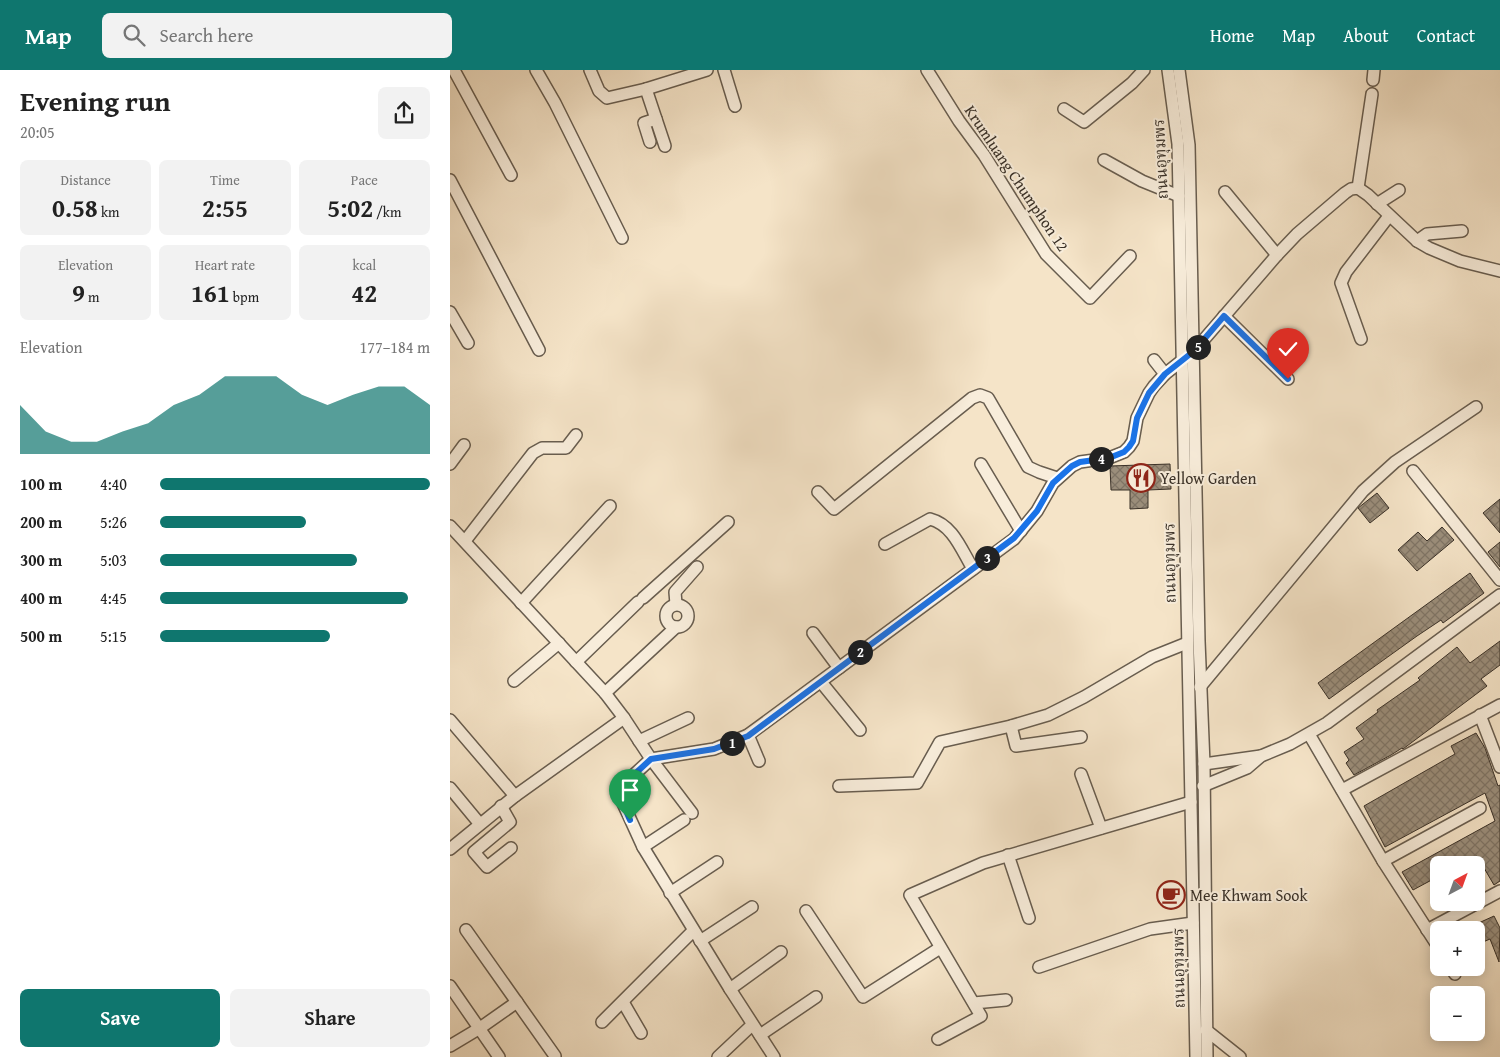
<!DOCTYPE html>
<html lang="en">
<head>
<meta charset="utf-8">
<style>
	body { margin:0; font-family:"Gentium Book Plus","Noto Serif Thai",serif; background:#f2f2f2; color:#222; height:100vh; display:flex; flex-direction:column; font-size:19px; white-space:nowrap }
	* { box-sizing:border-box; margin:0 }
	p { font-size:16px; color:#767676 }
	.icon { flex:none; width:28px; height:28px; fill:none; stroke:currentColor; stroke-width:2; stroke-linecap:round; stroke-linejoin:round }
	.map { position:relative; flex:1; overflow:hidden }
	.side { display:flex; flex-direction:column; background:#fff; width:450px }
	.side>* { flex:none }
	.needle { width:32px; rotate:41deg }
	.tools { position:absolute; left:980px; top:786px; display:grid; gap:10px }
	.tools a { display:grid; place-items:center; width:55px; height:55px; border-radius:8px; background:#fff; box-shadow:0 2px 12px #0003; font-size:25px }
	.pin { position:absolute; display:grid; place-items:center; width:42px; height:42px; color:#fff; margin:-51px -21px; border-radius:50% 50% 50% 0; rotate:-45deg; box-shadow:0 0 5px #0007 }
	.pin .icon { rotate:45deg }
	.km { position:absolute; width:25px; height:25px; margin:-12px; border-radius:50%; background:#222; color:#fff; font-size:14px; line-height:25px; text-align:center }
	.round { display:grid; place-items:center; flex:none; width:52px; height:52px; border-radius:8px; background:#f2f2f2 }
	.head { display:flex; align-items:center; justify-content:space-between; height:85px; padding:0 20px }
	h1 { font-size:28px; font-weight:800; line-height:38px }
	.metrics { display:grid; grid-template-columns:repeat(3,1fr); gap:8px; height:85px; padding:5px 20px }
	.metrics div { display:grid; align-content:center; border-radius:8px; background:#f2f2f2; text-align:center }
	.metrics b { font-size:25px; font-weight:800 }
	.metrics small { font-size:14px; font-weight:400 }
	.metrics p { font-size:14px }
	.chart { height:140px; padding:10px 20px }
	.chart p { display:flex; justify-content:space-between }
	.chart svg { width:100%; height:90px; margin-top:5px; fill:#0f766e; opacity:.7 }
	.button { display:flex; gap:10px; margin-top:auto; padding:10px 20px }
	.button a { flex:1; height:58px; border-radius:8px; background:#0f766e; color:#fff; font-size:20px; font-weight:800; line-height:58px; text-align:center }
	.button a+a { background:#f2f2f2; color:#222 }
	ul { padding:0 20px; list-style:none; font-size:16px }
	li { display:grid; grid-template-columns:80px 60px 1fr; align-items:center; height:38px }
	li i { height:12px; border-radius:6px; background:#0f766e }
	header { display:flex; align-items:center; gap:30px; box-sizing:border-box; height:70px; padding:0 25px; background:#0f766e; color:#fff }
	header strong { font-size:24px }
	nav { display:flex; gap:28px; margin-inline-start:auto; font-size:18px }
	.search { width:350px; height:45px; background:#f2f2f2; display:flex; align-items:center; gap:12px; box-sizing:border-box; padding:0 18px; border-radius:8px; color:#767676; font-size:19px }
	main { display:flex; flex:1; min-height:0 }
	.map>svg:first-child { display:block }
</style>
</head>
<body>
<header>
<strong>Map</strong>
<div class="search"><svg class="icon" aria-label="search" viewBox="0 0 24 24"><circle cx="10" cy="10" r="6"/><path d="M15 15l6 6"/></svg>Search here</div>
<nav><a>Home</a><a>Map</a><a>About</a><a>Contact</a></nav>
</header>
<main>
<section class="side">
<div class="head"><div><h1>Evening run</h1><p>20:05</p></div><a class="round"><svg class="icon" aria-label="share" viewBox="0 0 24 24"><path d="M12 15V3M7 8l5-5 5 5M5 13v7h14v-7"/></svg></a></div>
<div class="metrics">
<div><p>Distance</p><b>0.58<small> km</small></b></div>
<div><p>Time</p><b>2:55</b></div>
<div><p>Pace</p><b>5:02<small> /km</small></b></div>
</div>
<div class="metrics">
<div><p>Elevation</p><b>9<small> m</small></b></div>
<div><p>Heart rate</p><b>161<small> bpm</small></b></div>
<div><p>kcal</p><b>42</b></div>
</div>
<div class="chart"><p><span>Elevation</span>177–184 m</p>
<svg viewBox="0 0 160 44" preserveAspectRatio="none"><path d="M0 44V20L10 33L20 38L30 38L40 33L50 29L60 20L70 15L80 6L90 6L100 6L110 15L120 20L130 15L140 11L150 11L160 20V44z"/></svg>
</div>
<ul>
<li><b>100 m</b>4:40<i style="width:100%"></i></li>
<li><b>200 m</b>5:26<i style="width:54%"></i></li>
<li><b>300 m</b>5:03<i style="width:73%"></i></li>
<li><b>400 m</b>4:45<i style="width:92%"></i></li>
<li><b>500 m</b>5:15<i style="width:63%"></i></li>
</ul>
<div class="button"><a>Save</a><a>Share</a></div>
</section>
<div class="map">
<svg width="1050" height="987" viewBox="0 0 1050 987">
	<defs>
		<pattern id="building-cross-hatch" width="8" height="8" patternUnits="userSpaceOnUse" patternTransform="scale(1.25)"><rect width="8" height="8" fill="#9b8e7b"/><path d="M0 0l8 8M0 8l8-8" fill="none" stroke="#7f7465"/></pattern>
	</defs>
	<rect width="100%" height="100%" fill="#f5e4c8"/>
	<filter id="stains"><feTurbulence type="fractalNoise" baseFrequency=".004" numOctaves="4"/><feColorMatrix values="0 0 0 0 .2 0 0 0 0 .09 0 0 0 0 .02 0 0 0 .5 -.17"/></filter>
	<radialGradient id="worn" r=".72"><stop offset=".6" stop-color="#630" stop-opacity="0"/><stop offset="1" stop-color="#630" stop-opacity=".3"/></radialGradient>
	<!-- building -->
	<g fill="url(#building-cross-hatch)" stroke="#393027">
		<polygon points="720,394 721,419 698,420 698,438 680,439 680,420 661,420 660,396"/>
		<polygon points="927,423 939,438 920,453 908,438"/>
		<polygon points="1050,429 1050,463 1033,443"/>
		<polygon points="992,457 1004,470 967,501 948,480 968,462 977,471"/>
		<polygon points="1050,472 1050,497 1038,482"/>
		<polygon points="1020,503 1034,523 993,553 991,550 967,566 879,629 868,613"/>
		<polygon points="1050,571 1050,595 1031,609 1037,616 953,679 952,678 941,685 904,705 896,693 899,690 894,682 914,669 906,658 928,642 927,640 970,610 968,608 1007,577 1020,593"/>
		<polygon points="1026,663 1035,678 1048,716 1050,715 1050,811 1044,815 1027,786 1011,795 989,795 989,806 963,820 952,802 1045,751 1035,723 935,777 914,736 1005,684 1001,676"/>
		<polygon points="1044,846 1050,858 1049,892 1040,869 1026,875 1026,860 1024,860 1022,856"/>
	</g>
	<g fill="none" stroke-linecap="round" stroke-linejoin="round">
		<defs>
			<g id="minor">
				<polyline points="4,0 61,105"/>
				<polyline points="86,0 105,33 172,168"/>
				<polyline points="140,0 149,21 157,28 196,19 257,0"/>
				<polyline points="274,0 285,36"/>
				<polyline points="477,0 509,51 534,85 596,184 640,228 680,186"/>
				<polyline points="718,0 728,74 746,987"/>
				<polyline points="729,0 739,75 749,571 754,694 757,987"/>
				<polyline points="923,10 924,0"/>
				<polyline points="196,19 215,76"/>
				<polyline points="614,39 634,52 682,13 694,0"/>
				<polyline points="200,72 194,53 206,49"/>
				<polyline points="654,90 692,111 729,126"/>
				<polyline points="0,110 89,280"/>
				<polyline points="908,118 922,24"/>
				<polyline points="775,122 827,185"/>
				<polyline points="927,134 949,120"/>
				<polyline points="967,171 977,164 1012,161"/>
				<polyline points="0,242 18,273"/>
				<polyline points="774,246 838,309"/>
				<polyline points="911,269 891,213 896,202 939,146"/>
				<polyline points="704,290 715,304"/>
				<polyline points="0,394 14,375"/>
				<polyline points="531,394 571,461"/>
				<polyline points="963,401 1050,510"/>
				<polyline points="368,422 384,439 522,328 530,325 538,328 578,397 589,402 607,408"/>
				<polyline points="0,456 155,623 174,648 201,689 242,743"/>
				<polyline points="15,471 83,383 92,378 116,378 126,365"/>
				<path d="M435 474 480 449C503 455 511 479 523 499"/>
				<polyline points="193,528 278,452"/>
				<polyline points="71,533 160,436"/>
				<polyline points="226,534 225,522 247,497"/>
				<circle cx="227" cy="546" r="11"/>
				<polyline points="363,563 389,598"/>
				<polyline points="126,592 188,532"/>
				<polyline points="64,611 109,573"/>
				<polyline points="371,612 410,660"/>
				<polyline points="750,617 913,421 945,392 1026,337"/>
				<polyline points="155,623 226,557"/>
				<polyline points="1030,645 1050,697"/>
				<polyline points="0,650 65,726"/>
				<polyline points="561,656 566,676 631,667"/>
				<polyline points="859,664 933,791 989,878"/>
				<polyline points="298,665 309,691"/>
				<polyline points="189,671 238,648"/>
				<polyline points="754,694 811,686"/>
				<polyline points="631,704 651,758"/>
				<polyline points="389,716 467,713 490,672 561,656 598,645 634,627 702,587 737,573"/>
				<polyline points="753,716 797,698 811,686 840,674 877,653 1050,525"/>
				<polyline points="0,718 29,753"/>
				<polyline points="892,720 1050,635"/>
				<polyline points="51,736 60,752 24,782 37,797 61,778"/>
				<polyline points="193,777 234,750"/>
				<polyline points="0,779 65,726 174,648"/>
				<polyline points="558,785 579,848"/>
				<polyline points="933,791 1030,738"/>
				<polyline points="220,823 267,792"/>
				<polyline points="356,841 413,927 490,878"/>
				<polyline points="16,860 105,986"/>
				<polyline points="977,860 1050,821"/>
				<polyline points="250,871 302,837"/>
				<polyline points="589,897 700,859 743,853"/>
				<polyline points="1001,898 1005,904"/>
				<polyline points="0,916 49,987"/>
				<polyline points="280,919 331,882"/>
				<polyline points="173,932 191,963"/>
				<polyline points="524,933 556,930"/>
				<polyline points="152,952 243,861"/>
				<polyline points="756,960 790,987"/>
				<polyline points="310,965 366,927"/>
				<polyline points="488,969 531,946 460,825 533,793 741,732"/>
				<polyline points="0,976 30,958 67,932"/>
				<polyline points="268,987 302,955"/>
				<polyline points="324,987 280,919 193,777 172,731 172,721 176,712 201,689 264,679 298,665 564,469 587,441 603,413 622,396 630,392 659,388 674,382 679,377 683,371 687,348 699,323 704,316 715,304 744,281 827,185 847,164 895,123 901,119 908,118 918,125 967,171 979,178 1010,191 1050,201"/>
			</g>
		</defs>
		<!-- minor casing -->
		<use href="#minor" stroke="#685d4f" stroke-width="14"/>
		<!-- minor -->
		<use href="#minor" stroke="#f8eddb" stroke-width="11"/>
	</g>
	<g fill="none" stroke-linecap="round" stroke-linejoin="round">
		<defs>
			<polyline id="route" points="180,750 172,731 172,721 176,712 201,689 264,679 298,666 564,468 587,441 603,413 622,396 630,392 659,388 674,382 679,377 683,371 687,348 699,323 715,304 744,281 774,246 838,309"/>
		</defs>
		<!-- route casing -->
		<use href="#route" stroke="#fff" stroke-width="10"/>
		<!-- route -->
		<use href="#route" stroke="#1a73e8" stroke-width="6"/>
	</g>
	<!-- icons -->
	<defs>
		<symbol id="restaurant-ring" viewBox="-11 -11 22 22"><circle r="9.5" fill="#f8eddb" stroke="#8f2418" stroke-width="1.5"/><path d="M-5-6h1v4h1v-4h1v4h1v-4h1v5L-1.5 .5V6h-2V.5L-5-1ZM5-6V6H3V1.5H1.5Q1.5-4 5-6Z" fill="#8f2418"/></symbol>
		<symbol id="cafe-ring" viewBox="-11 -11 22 22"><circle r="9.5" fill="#f8eddb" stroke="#8f2418" stroke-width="1.5"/><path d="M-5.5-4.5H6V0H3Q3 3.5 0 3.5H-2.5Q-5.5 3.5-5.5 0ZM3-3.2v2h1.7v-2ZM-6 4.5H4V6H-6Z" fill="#8f2418"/></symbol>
	</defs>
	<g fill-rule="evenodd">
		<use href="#restaurant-ring" x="675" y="392" width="32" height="32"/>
		<use href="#cafe-ring" x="705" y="809" width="32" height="32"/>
	</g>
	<g text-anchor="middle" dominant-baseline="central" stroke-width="4" stroke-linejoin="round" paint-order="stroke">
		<!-- street labels -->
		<g font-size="16" fill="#393027" stroke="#f8eddb">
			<text transform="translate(710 89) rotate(-93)">ถนนอุทุมพร</text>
			<text transform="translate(567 108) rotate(56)">Krumluang Chumphon 12</text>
			<text transform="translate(719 493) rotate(-91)">ถนนอุทุมพร</text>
			<text transform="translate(728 898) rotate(-91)">ถนนอุทุมพร</text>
		</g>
		<!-- poi labels -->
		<g font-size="16" fill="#393027" stroke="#f8eddb" text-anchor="start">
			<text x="710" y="408">Yellow Garden</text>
			<text x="740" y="825">Mee Khwam Sook</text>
		</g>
	</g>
	<rect width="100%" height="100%" filter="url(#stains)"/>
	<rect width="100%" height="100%" fill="url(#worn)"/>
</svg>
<div class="tools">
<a><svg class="needle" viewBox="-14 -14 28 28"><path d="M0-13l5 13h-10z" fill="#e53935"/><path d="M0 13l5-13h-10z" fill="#767676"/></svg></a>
<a>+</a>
<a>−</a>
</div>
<div class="pin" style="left:180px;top:750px;background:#1e9e55"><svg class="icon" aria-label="arrive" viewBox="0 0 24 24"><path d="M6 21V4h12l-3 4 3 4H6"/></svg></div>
<div class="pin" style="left:838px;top:309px;background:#d93025"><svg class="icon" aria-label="check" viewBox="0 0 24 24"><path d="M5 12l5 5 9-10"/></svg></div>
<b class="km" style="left:282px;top:673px">1</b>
<b class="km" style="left:410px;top:582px">2</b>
<b class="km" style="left:537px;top:488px">3</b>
<b class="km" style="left:651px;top:389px">4</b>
<b class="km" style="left:748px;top:277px">5</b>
</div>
</main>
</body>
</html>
